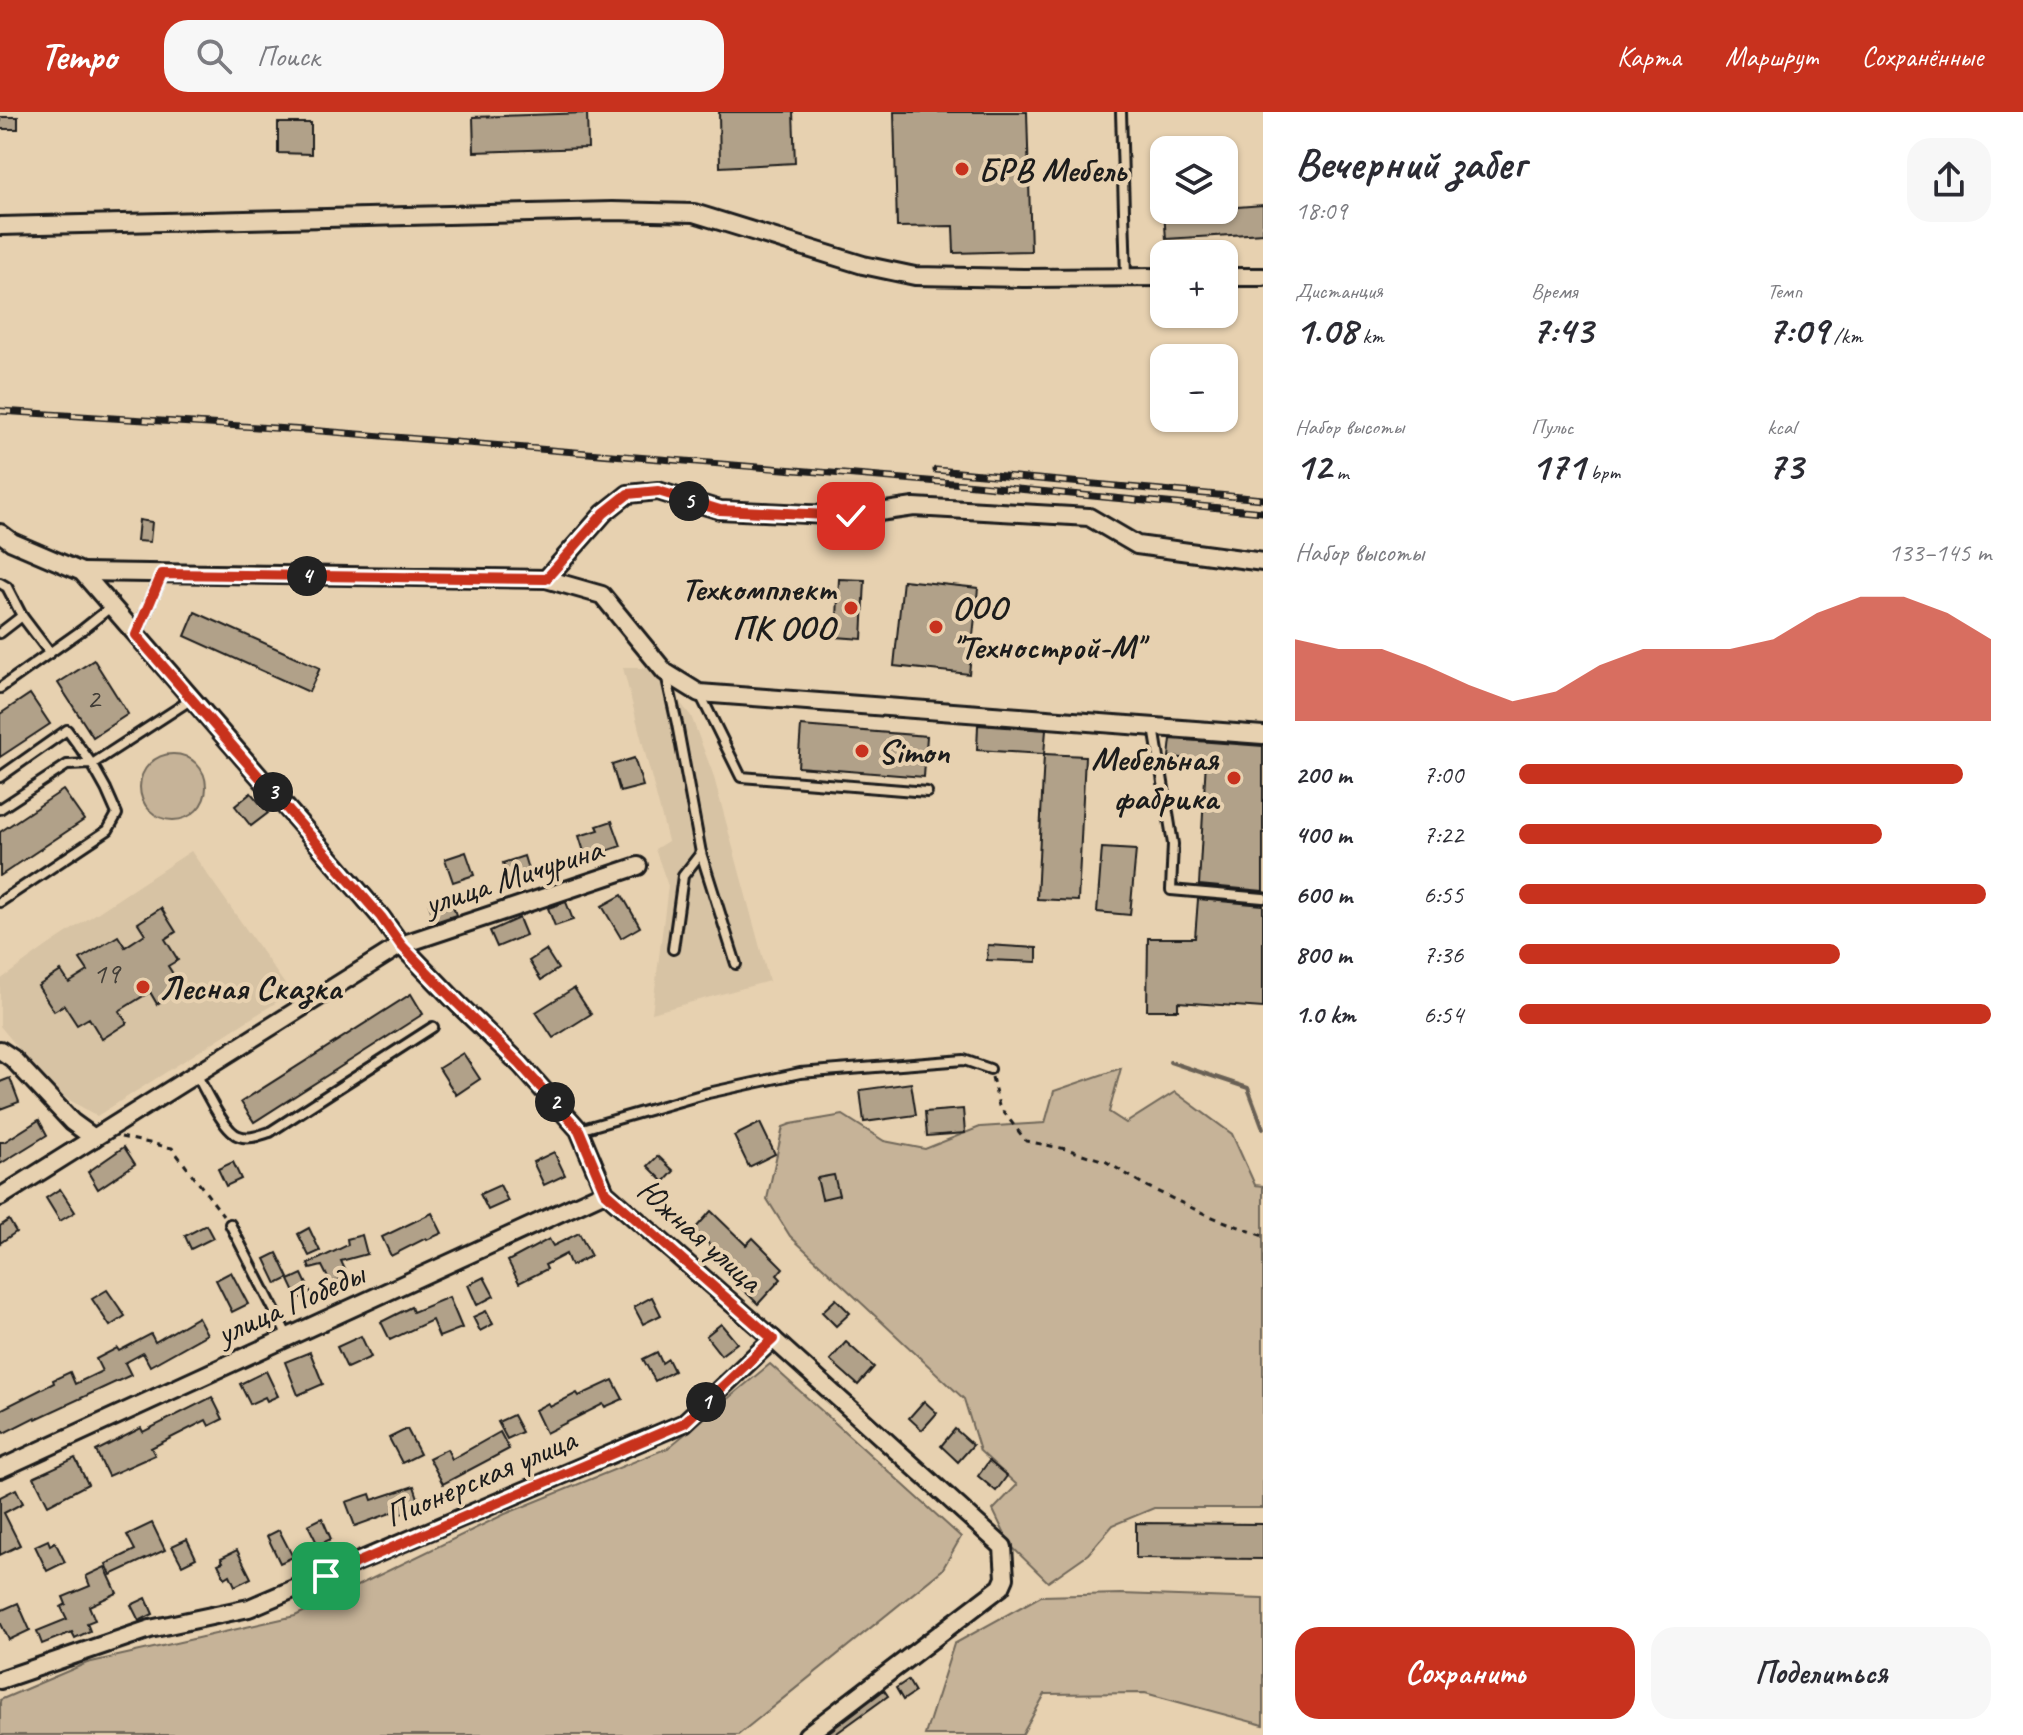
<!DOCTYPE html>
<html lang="ru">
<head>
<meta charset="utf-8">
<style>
	body { margin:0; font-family:Caveat,sans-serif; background:#f7f7f7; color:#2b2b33; height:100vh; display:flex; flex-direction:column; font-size:30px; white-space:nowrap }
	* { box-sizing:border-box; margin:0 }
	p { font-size:26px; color:#7c7c81 }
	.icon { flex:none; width:44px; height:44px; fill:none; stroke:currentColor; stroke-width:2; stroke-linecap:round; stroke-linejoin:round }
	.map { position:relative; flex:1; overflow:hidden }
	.side { display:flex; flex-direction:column; background:#fff; width:760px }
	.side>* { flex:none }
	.fabs { position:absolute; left:1150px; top:24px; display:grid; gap:16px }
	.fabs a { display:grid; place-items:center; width:88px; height:88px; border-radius:16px; background:#fff; box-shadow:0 2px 6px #0004; font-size:40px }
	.pin { position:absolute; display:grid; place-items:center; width:68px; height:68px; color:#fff; margin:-34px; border-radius:16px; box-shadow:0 4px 12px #0006 }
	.km { position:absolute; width:40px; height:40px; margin:-20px; border-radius:50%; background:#222; color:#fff; font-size:22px; line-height:40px; text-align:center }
	.round { display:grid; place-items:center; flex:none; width:84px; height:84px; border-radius:24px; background:#f7f7f7 }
	.summary { display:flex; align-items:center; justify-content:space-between; height:136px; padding:0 32px }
	h1 { font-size:44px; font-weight:600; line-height:60px }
	.stats { display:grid; grid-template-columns:repeat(3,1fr); gap:12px; height:136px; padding:8px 32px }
	.stats div { display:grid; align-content:center }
	.stats b { font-size:40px; font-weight:600 }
	.stats small { font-size:22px; font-weight:400 }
	.stats p { font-size:22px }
	.chart { height:224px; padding:16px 32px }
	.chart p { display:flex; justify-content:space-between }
	.chart svg { width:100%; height:144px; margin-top:8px; fill:#c8321e; opacity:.7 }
	.cta { display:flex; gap:16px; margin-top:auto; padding:16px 32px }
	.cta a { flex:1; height:92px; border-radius:24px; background:#c8321e; color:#fff; font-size:32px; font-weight:600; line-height:92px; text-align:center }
	.cta a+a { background:#f7f7f7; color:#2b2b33 }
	ul { padding:0 32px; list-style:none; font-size:26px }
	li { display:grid; grid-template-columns:128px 96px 1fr; align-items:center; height:60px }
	li i { height:20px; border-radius:10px; background:#c8321e }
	header { display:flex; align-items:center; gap:48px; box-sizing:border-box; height:112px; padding:0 40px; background:#c8321e; color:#fff }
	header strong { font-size:38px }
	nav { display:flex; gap:44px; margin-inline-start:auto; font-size:28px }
	.search { width:560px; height:72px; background:#f7f7f7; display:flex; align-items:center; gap:20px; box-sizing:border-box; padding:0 28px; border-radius:24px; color:#7c7c81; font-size:30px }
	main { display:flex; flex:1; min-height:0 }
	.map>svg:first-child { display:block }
</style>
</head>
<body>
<header>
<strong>Tempo</strong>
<div class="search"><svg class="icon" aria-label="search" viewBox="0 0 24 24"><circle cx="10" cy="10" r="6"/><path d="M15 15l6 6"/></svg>Поиск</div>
<nav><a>Карта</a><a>Маршрут</a><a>Сохранённые</a></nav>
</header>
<main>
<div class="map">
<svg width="1263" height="1623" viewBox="0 0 1263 1623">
	<rect width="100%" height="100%" fill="#e7d1b0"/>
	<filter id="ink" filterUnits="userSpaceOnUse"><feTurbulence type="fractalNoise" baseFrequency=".0125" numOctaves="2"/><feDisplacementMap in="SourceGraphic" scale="16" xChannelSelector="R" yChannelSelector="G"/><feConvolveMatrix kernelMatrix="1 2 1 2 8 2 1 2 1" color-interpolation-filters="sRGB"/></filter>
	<g filter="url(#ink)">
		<!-- built -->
		<g fill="#d7c3a4">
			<polygon points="623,556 652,556 691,604 713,662 769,869 652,901 668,774 655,737 668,729"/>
			<polygon points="191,739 291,881 97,1004 54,979 0,914 0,868 47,834"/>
		</g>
		<!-- green -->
		<g fill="#c6b398" stroke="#71685a" stroke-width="2">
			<circle cx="173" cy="675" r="33"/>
			<polygon points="1121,956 1109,1000 1126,1011 1175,980 1232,1022 1255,1073 1263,1074 1263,1396 1154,1396 1113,1413 1088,1442 1048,1470 1010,1433 993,1398 1017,1373 980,1339 964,1287 790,1124 767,1087 783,1015 791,1012 843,1003 884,1029 925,1037 980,1015 1045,1011 1054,979"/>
			<polygon points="770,1252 961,1425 942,1458 738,1623 0,1623 0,1588 87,1551 295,1504 505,1402 668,1336"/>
			<polygon points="1121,1482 1263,1487 1263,1613 1145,1581 1045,1582 1022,1623 925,1623 954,1532 1041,1484"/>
		</g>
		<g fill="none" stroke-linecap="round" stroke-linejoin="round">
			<!-- stream -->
			<polyline stroke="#696154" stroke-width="4" points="1170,950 1248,976 1263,1016"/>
		</g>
		<!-- building -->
		<g fill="#b1a189" stroke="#1c1c1c" stroke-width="2">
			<polygon points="719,0 793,0 795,51 720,55"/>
			<polygon points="894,0 1027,0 1031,139 954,141 953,114 897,115"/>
			<polygon points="587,1 588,36 474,40 473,5"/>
			<rect x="0" y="5" width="18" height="12"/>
			<polygon points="278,11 311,11 311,42 278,41"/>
			<polygon points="1263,93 1263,121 1166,127 1164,100 1224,98 1224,96"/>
			<polygon points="139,408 152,410 150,430 137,429"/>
			<polygon points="839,467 865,468 862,527 836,525"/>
			<polygon points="903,468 978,476 969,562 894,554"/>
			<polygon points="195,500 320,556 309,580 185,524"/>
			<polygon points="94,548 128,602 93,625 58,571"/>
			<polygon points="30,582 50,612 0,645 0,602"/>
			<polygon points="978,613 1046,618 1044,642 977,638"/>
			<polygon points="801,614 927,624 924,665 798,655"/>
			<polygon points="1171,627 1263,634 1263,779 1199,773 1206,648 1169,645"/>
			<polygon points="1044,642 1085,644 1078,789 1037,787"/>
			<polygon points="634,646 643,674 620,680 612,653"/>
			<polygon points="63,678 84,708 0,764 0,720"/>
			<polygon points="251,681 268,701 251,714 235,694"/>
			<polygon points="612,709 621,734 586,746 579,724 599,718 597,714"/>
			<polygon points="1102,736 1136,738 1130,803 1097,800"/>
			<polygon points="466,740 474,763 453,770 445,747"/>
			<polygon points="524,744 531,767 511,774 503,751"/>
			<polygon points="622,783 640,815 621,826 602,794"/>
			<polygon points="450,785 456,803 435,810 429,792"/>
			<polygon points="1198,787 1263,793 1263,896 1178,890 1178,898 1147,898 1148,826 1195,826"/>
			<polygon points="566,790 573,808 555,814 548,796"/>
			<polygon points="161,796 176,820 165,827 178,848 168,854 182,876 157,892 150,880 119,899 127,911 102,927 89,906 77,913 64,893 54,899 38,874 61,859 69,871 88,859 80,847 118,824 125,835 145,822 138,811"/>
			<polygon points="519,806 526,823 497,835 490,819"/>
			<polygon points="988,833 1037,836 1037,850 987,848"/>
			<polygon points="546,838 558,857 541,868 529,849"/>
			<polygon points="574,876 591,902 553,926 536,900"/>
			<polygon points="411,882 423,902 254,1010 241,990"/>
			<polygon points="463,941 480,967 456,983 439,956"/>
			<polygon points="10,966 19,990 0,997 0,970"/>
			<polygon points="911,971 916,1003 864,1010 860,978"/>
			<polygon points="963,997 965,1021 927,1024 925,1000"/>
			<polygon points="39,1008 47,1023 0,1052 0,1030 4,1030"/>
			<polygon points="760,1011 775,1042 749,1055 734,1024"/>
			<polygon points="124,1035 135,1052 98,1077 88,1060"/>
			<polygon points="554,1040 565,1063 544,1073 533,1050"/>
			<polygon points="658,1044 674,1059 664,1070 648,1054"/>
			<polygon points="233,1050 241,1067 226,1074 218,1057"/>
			<polygon points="834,1063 839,1083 822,1087 817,1066"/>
			<polygon points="500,1073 508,1089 488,1098 480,1082"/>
			<polygon points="60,1077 75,1100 60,1109 46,1086"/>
			<polygon points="711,1099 746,1133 753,1126 783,1156 777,1163 781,1167 758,1192 723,1158 730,1151 694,1118"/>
			<polygon points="432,1101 442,1121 427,1128 426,1126 391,1144 382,1125"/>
			<polygon points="9,1108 16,1120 0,1131 0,1114"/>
			<polygon points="206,1113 213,1126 191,1137 185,1124"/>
			<polygon points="309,1116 320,1139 309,1144 298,1122"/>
			<polygon points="579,1121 591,1144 571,1154 566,1142 545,1153 547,1157 519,1171 508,1149 549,1127 553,1134"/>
			<polygon points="362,1123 367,1142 341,1149 348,1164 331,1172 322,1154 310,1157 308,1152 348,1133 347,1127"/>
			<polygon points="277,1141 289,1166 277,1172 265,1147"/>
			<polygon points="231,1160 248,1192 232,1200 216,1168"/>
			<polygon points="302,1162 311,1181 298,1187 289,1168"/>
			<polygon points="484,1165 494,1184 477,1193 468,1173"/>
			<polygon points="107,1178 125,1204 110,1214 92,1187"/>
			<polygon points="449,1185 462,1216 439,1225 432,1208 390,1228 381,1210 411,1195 413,1200"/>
			<polygon points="652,1185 661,1203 643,1212 634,1195"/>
			<polygon points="836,1187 850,1201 836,1214 822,1200"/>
			<polygon points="486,1199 493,1212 480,1219 473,1205"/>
			<polygon points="198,1205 207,1222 150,1254 143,1241 125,1251 131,1263 36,1307 35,1305 4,1321 0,1312 0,1298 54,1271 53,1268 70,1260 75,1272 102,1259 96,1247 117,1236 119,1239 151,1222 155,1230"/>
			<polygon points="721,1212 737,1231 721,1243 706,1224"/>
			<polygon points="361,1224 371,1245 347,1256 337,1235"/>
			<polygon points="846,1230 874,1255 858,1273 830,1248"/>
			<polygon points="310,1240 323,1272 298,1283 285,1250"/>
			<polygon points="657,1240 662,1251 668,1247 674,1259 655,1269 643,1247"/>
			<polygon points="266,1259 278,1284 267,1289 265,1285 250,1292 240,1272"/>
			<polygon points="613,1268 623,1287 605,1295 603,1292 546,1321 535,1298 548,1291 550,1295 577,1281 579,1284"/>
			<polygon points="212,1285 223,1307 209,1314 206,1308 151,1336 155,1343 108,1364 96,1339 141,1316 143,1320"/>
			<polygon points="924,1289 937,1301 922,1318 909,1306"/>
			<polygon points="513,1303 522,1320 507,1327 498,1310"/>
			<polygon points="407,1317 420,1342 402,1351 389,1326"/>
			<polygon points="955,1317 973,1333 958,1350 941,1334"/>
			<polygon points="500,1320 509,1337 443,1372 429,1346 447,1337 452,1347"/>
			<polygon points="75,1346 88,1372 48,1393 34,1365"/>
			<polygon points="989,1349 1007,1364 996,1379 978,1364"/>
			<polygon points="414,1374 421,1395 397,1403 396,1399 355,1414 346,1390 370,1382 372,1388"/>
			<polygon points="16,1377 23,1391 4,1401 20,1433 0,1443 0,1385"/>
			<polygon points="322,1406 331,1427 318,1433 308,1413"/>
			<polygon points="152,1411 165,1438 111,1463 106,1452 135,1438 127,1423"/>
			<polygon points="1136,1411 1263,1412 1263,1447 1136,1446"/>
			<polygon points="279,1418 293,1445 280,1451 267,1424"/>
			<polygon points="187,1427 196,1446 182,1453 172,1434"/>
			<polygon points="48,1428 50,1433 55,1430 65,1450 47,1459 35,1434"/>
			<polygon points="237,1438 251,1466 235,1474 230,1463 225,1466 218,1452 223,1450 221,1446"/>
			<polygon points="105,1455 117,1481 89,1494 95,1508 87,1511 90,1519 75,1526 72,1520 42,1532 37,1519 67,1507 61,1495 66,1492 63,1485 90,1474 86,1464"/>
			<polygon points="146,1486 153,1502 139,1509 131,1493"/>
			<polygon points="18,1491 30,1518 9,1528 0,1510 0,1499"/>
			<polygon points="908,1568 915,1580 903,1588 896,1576"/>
			<polygon points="884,1578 888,1584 834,1623 825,1623"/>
		</g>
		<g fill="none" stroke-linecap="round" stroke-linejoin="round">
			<defs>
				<g id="lane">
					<polyline points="1121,0 1126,165"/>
					<polyline points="0,471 7,475 22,504"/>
					<polyline points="0,521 22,504 50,541"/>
					<polyline points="137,522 162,462"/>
					<polyline points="666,562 677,612 701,741 736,852"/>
					<polyline points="0,576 82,518 112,494"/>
					<polyline points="700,582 741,665 927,680"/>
					<polyline points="1154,615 1173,732 1171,778 1263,786"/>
					<polyline points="0,665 67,618 92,652 192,587"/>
					<polyline points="0,697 67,653 92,652 106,677 117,702 108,718 0,790"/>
					<polyline points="673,837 683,764 701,741"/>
					<path d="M196 962C205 977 224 1020 239 1024 249 1028 260 1023 270 1020L433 915"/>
					<polyline points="579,1018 708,981 800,961 964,948 990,957"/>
					<polyline points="230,1112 288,1225"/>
				</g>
				<g id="street">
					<polyline points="0,114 612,99 694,101 863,153 915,164 1024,166 1164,165"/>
					<polyline points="1224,165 1263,165"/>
					<polyline points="0,421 12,430 82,460 381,805 401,833 457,891 520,952 579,1018 605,1080 773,1227 1003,1435 1005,1466 1001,1475 807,1623"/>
					<polyline points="82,460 546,467 602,483 665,560 699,581 1263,623"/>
					<polyline points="546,467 604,401 628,382 658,379 720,398 851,404 914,395 1089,405 1137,433 1263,450"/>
					<polyline points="0,938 12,946 72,1010 94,1026"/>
					<polyline points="0,1085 401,833 638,754"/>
					<polyline points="0,1357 605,1080"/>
					<polyline points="0,1568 150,1517 249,1496 684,1311 773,1227"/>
				</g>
			</defs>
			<!-- lane casing -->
			<use href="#lane" stroke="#1c1c1c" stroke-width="14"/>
			<!-- street casing -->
			<use href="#street" stroke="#1c1c1c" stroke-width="22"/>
			<!-- path -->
			<g stroke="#1c1c1c" stroke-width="3" stroke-dasharray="6 6" stroke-linecap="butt">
				<polyline points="992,965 999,994 1026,1029 1066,1037 1105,1049 1146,1074 1207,1103 1263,1124"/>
				<polyline points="121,1025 172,1036 223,1103"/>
			</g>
			<!-- lane -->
			<use href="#lane" stroke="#e7d1b0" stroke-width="8"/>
			<!-- street -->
			<use href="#street" stroke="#e7d1b0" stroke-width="16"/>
			<defs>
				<g id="rail">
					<polyline points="0,299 321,319 964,372 1263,400"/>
					<polyline points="936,358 1263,387"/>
				</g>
			</defs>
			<!-- rail casing -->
			<use href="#rail" stroke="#1c1c1c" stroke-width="7"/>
			<!-- rail -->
			<use href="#rail" stroke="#e7d1b0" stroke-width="4" stroke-dasharray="12" stroke-linecap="butt"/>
		</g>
	</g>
	<g fill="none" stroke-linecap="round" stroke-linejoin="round" filter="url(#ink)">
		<defs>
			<polyline id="route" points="326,1464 684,1311 773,1227 605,1080 579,1018 520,952 457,891 401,833 381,805 136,523 162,462 546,467 604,401 628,382 658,379 720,398 851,404"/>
		</defs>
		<!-- route casing -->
		<use href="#route" stroke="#fff" stroke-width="16"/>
		<!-- route -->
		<use href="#route" stroke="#c8321e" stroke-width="10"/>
	</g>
	<!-- markers -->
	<g fill="#c8321e" stroke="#e7d1b0" stroke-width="3">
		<circle cx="962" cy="57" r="8"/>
		<circle cx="851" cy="496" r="8"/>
		<circle cx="936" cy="515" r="8"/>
		<circle cx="862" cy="639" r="8"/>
		<circle cx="1234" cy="666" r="8"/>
		<circle cx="143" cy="875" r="8"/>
	</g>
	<g text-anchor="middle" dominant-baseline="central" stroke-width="8" stroke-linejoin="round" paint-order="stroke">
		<!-- number labels -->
		<g font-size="30" fill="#413d37">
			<text x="93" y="586">2</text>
			<text x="106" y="861">19</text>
		</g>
		<!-- poi labels -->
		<g font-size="34" font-weight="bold" fill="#1c1c1c" stroke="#e7d1b0" text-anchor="start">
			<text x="978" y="57">БРВ Мебель</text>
			<text x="835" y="476" text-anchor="end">Техкомплект<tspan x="835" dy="39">ПК ООО</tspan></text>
			<text x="952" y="495">ООО<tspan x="952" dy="39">"Технострой-М"</tspan></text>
			<text x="878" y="639">Simon</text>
			<text x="1218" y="646" text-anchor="end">Мебельная<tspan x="1218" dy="39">фабрика</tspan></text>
			<text x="159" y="875">Лесная Сказка</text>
		</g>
		<!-- street labels -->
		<g font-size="34" fill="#1c1c1c" stroke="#e7d1b0">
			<text transform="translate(513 764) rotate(-18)">улица Мичурина</text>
			<text transform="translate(700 1123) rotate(41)">Южная улица</text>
			<text transform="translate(290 1191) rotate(-24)">улица Победы</text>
			<text transform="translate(480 1365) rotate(-23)">Пионерская улица</text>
		</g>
	</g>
</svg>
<div class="fabs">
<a><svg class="icon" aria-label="layers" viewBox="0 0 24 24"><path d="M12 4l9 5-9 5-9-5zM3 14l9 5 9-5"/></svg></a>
<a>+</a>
<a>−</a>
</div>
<div class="pin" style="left:326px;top:1464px;background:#1e9e55"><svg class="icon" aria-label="arrive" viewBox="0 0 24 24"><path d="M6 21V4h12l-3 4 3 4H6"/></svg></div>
<div class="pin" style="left:851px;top:404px;background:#d93025"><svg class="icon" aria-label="check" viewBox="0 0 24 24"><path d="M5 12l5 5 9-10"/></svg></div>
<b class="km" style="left:706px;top:1290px">1</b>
<b class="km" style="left:555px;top:990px">2</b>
<b class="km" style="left:273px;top:680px">3</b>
<b class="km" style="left:307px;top:464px">4</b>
<b class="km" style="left:689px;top:389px">5</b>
</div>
<section class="side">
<div class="summary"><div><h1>Вечерний забег</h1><p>18:09</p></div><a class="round"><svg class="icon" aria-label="share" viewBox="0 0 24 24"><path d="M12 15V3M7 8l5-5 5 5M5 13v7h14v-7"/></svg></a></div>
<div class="stats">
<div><p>Дистанция</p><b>1.08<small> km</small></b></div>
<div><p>Время</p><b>7:43</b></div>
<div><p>Темп</p><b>7:09<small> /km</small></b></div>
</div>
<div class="stats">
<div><p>Набор высоты</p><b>12<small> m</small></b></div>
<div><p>Пульс</p><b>171<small> bpm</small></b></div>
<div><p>kcal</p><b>73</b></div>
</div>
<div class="chart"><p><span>Набор высоты</span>133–145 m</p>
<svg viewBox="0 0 160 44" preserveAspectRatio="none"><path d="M0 44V19L10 22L20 22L30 27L40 33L50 38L60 35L70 27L80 22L90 22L100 22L110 19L120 11L130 6L140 6L150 11L160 19V44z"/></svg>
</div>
<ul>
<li><b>200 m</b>7:00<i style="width:94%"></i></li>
<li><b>400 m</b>7:22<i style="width:77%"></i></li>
<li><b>600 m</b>6:55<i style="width:99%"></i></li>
<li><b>800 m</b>7:36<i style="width:68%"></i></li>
<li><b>1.0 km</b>6:54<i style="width:100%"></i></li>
</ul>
<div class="cta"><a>Сохранить</a><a>Поделиться</a></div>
</section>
</main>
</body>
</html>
